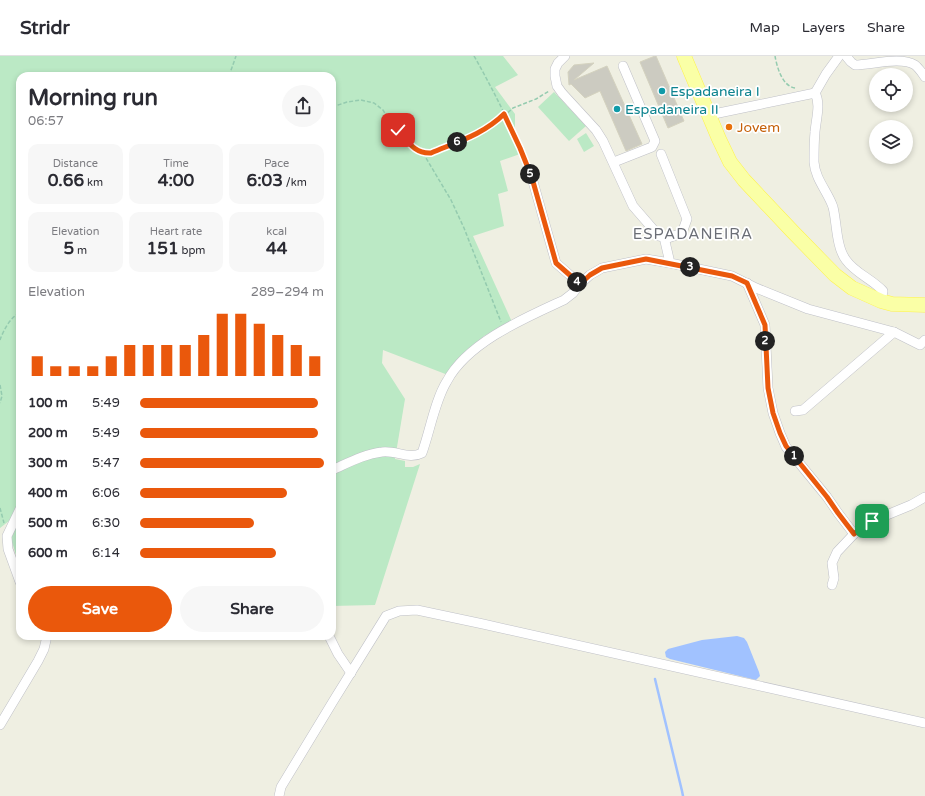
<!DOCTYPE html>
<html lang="en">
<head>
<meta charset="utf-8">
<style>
	body { margin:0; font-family:"Varela Round",sans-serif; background:#f7f7f7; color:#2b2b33; height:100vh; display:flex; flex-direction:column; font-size:15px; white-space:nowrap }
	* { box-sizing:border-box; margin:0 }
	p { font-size:13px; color:#7c7c81 }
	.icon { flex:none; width:22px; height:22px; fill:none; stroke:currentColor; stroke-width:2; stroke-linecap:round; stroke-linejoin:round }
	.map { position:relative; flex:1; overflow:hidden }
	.details { position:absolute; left:16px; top:16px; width:320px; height:568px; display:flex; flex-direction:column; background:#fff; border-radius:12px; box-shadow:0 2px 6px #0003 }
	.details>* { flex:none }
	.fabs { position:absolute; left:869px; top:12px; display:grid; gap:8px }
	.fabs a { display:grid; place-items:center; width:44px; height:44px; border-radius:50%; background:#fff; box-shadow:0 2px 6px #0003; font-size:20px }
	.pin { position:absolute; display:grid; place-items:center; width:34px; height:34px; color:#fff; margin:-17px; border-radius:8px; box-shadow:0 2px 6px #0006 }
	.km { position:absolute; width:20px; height:20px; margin:-10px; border-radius:50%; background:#222; color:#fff; font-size:11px; line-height:20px; text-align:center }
	.round { display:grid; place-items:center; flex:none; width:42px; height:42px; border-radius:21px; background:#f7f7f7 }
	.head { display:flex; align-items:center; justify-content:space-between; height:68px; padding:0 12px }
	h1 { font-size:22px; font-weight:700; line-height:30px }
	.metrics { display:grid; grid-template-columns:repeat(3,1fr); gap:6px; height:68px; padding:4px 12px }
	.metrics div { display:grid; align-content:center; border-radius:10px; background:#f7f7f7; text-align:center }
	.metrics b { font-size:17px; font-weight:700 }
	.metrics small { font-size:11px; font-weight:400 }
	.metrics p { font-size:11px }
	.chart { height:112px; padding:8px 12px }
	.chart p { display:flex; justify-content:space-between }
	.chart svg { width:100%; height:72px; margin-top:4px; stroke:#ea580c; stroke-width:6 }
	.cta { display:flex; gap:8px; margin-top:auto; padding:8px 12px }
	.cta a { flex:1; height:46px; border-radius:24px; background:#ea580c; color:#fff; font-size:16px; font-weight:700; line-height:46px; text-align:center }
	.cta a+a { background:#f7f7f7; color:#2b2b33 }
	ul { padding:0 12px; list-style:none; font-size:13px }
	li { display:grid; grid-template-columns:64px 48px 1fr; align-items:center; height:30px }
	li i { height:10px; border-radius:5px; background:#ea580c }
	header { display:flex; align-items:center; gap:24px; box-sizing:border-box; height:56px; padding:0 20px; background:#fff; border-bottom:1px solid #e1e1e2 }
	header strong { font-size:19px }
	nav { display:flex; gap:22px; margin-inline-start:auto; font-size:14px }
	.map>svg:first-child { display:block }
</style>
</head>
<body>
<header>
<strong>Stridr</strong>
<nav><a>Map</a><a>Layers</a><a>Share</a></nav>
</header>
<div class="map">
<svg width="925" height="740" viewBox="0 0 925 740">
	<rect width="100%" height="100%" fill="#efefe2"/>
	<!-- green -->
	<g fill="#bbe9c5">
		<polygon points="0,0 503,0 518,19 495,31 515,58 515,80 520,98 500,105 508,135 498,138 504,170 473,180 512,266 484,280 455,306 448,319 383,294 382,307 405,343 395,403 405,405 405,411 413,411 420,408 375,549 332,550 332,20 20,20 20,512 12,486 9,465 0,472"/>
		<polygon points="554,36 586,70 569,85 538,51"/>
		<polygon points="586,77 594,90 584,96 577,83"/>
	</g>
	<!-- water -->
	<polygon fill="#a1c2ff" points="737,580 744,582 747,586 759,616 760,620 756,624 670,603 666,601 665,596 668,593 702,584"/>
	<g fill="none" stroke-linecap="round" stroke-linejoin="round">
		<!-- stream -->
		<polyline stroke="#a1c2ff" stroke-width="2.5" points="655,623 682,735 683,740"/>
	</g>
	<!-- building -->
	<g fill="#cccbc1" stroke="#d4d2bf">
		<polygon points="655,0 656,0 684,65 668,72 640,6"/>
		<polygon points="594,7 574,24 607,10 642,88 626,95 600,35 585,42 571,28 569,29 568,16 574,9"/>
	</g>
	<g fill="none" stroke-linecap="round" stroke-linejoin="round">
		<defs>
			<g id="street">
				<polyline points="565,0 558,7 555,13 555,20 557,30 562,37 596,74 603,85 633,150 659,180 668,182 682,177 687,163 661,98"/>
				<path d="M839 0 826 18 815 37C821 48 816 63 815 76 814 86 814 96 814 106 815 123 828 136 833 151 837 167 836 191 846 204 855 217 872 223 883 235L881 245"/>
				<path d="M846 0 851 6 855 9C871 9 901 0 915 9 919 12 922 17 925 21"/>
				<polyline points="709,59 815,37"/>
				<polyline points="614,106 652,91 655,85 623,10"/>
				<polyline points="532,122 556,207 580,228 590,219 602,212 646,203 670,207"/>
				<polyline points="664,181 670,207 732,220 756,232 808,253 894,276 920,289 925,284"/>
				<polyline points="747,227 765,269 768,332 773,357 780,377 786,391 827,441 838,457 854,478"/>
				<polyline points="795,355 803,354 894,276"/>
				<path d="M332 414C348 407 364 398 382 396 396 394 409 404 422 397 430 375 435 344 447 325 468 286 525 262 564 244L573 237 580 228"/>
				<polyline points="20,453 7,480 8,493 20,526"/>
				<polyline points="832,529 834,522 832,507 837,496 854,478 872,465 911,449 925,441"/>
				<polyline points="329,580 338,598 351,617"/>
				<polyline points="0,669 38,605 44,593 47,580"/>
				<polyline points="279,740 281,731 332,647 386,560 399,555 417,554 483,568 925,667"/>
			</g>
			<polyline id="primary" points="684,0 719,83 730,106 744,124 793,176 835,219 852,232 881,245 892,248 925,249"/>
		</defs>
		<!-- street casing -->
		<use href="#street" stroke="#bfc0c7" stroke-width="10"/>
		<!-- primary casing -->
		<use href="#primary" stroke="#fff34a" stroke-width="15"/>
		<!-- path -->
		<g stroke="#94cbaf" stroke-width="1.5" stroke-dasharray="4 2" stroke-linecap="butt">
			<path d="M474 0C495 37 514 75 529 115"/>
			<path d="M775 0C777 11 782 30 795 32"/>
			<polyline points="229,20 236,0"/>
			<polyline points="332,51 347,46 361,44 374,47 383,54 392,69 417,95 423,97 431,97 477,78 495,68 513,52 536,43 549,35"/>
			<polyline points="423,97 451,144 464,172 501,266"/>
			<path d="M0 284C3 275 11 260 20 257"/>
			<polyline points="0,329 2,340 0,347"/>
			<polyline points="0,452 4,467"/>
		</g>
		<!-- street -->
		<use href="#street" stroke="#fff" stroke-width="9"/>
		<!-- primary -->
		<use href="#primary" stroke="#faffa6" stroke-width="14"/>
	</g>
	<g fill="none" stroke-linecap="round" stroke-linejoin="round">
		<defs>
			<path id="route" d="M398 74C408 85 414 98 431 97 457 86 484 78 504 58L520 92 532 122 556 207 580 228 590 219 602 212 646 203 732 220 747 227 765 269 768 332 773 357 780 377 786 390 827 441 838 457 854 478 872 465"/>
		</defs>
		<!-- route casing -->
		<use href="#route" stroke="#fff" stroke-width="8"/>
		<!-- route -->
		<use href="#route" stroke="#ea580c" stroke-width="5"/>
	</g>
	<!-- markers -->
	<g fill="#0f9aa8" stroke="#fff" stroke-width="1.5">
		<circle cx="662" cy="35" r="4"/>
		<circle cx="617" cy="53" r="4"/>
	</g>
	<circle fill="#e8710a" stroke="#fff" stroke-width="1.5" cx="729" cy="71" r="4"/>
	<g text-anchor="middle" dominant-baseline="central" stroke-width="3.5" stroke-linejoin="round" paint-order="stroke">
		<!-- culture labels -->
		<g font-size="14" fill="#0d838f" stroke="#fff" text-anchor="start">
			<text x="670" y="35">Espadaneira I</text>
			<text x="625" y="53">Espadaneira II</text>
		</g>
		<!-- food labels -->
		<g font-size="14" fill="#c56008" stroke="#fff" text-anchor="start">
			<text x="737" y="71">Jovem</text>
		</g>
		<!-- neighbourhood labels -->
		<g font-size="15" letter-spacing="1" fill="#6b6e76" stroke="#fff">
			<text x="693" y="178">ESPADANEIRA</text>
		</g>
	</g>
</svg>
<div class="fabs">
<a><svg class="icon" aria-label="locate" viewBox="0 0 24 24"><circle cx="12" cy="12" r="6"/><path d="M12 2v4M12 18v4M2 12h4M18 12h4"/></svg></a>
<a><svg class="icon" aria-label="layers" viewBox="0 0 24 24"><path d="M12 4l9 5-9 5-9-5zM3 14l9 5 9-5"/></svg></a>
</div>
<div class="pin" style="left:872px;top:465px;background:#1e9e55"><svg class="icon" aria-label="arrive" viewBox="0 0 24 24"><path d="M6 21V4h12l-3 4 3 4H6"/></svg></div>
<div class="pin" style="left:398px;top:74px;background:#d93025"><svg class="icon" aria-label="check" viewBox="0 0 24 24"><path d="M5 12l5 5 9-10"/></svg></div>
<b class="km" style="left:794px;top:400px">1</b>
<b class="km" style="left:765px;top:285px">2</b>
<b class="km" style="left:690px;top:211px">3</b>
<b class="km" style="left:577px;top:226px">4</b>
<b class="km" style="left:530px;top:118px">5</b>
<b class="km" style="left:457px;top:86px">6</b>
<section class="details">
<div class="head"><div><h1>Morning run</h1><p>06:57</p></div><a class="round"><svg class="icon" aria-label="share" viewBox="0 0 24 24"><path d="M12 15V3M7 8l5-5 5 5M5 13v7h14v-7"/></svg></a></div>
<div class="metrics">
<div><p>Distance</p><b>0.66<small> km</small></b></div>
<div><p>Time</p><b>4:00</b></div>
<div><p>Pace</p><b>6:03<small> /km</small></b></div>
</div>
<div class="metrics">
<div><p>Elevation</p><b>5<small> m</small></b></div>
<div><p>Heart rate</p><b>151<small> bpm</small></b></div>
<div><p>kcal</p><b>44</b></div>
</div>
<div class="chart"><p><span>Elevation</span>289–294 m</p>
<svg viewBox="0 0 160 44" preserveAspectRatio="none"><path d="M5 44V32M15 44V38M25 44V38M35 44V38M45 44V32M55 44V25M65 44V25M75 44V25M85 44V25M95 44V19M105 44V6M115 44V6M125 44V12M135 44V19M145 44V25M155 44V32"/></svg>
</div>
<ul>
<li><b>100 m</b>5:49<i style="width:97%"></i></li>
<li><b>200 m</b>5:49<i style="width:97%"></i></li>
<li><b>300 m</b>5:47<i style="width:100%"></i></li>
<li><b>400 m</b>6:06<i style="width:80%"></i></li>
<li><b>500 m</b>6:30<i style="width:62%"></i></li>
<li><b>600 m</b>6:14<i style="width:74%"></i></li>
</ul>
<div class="cta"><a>Save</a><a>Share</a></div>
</section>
</div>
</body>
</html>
